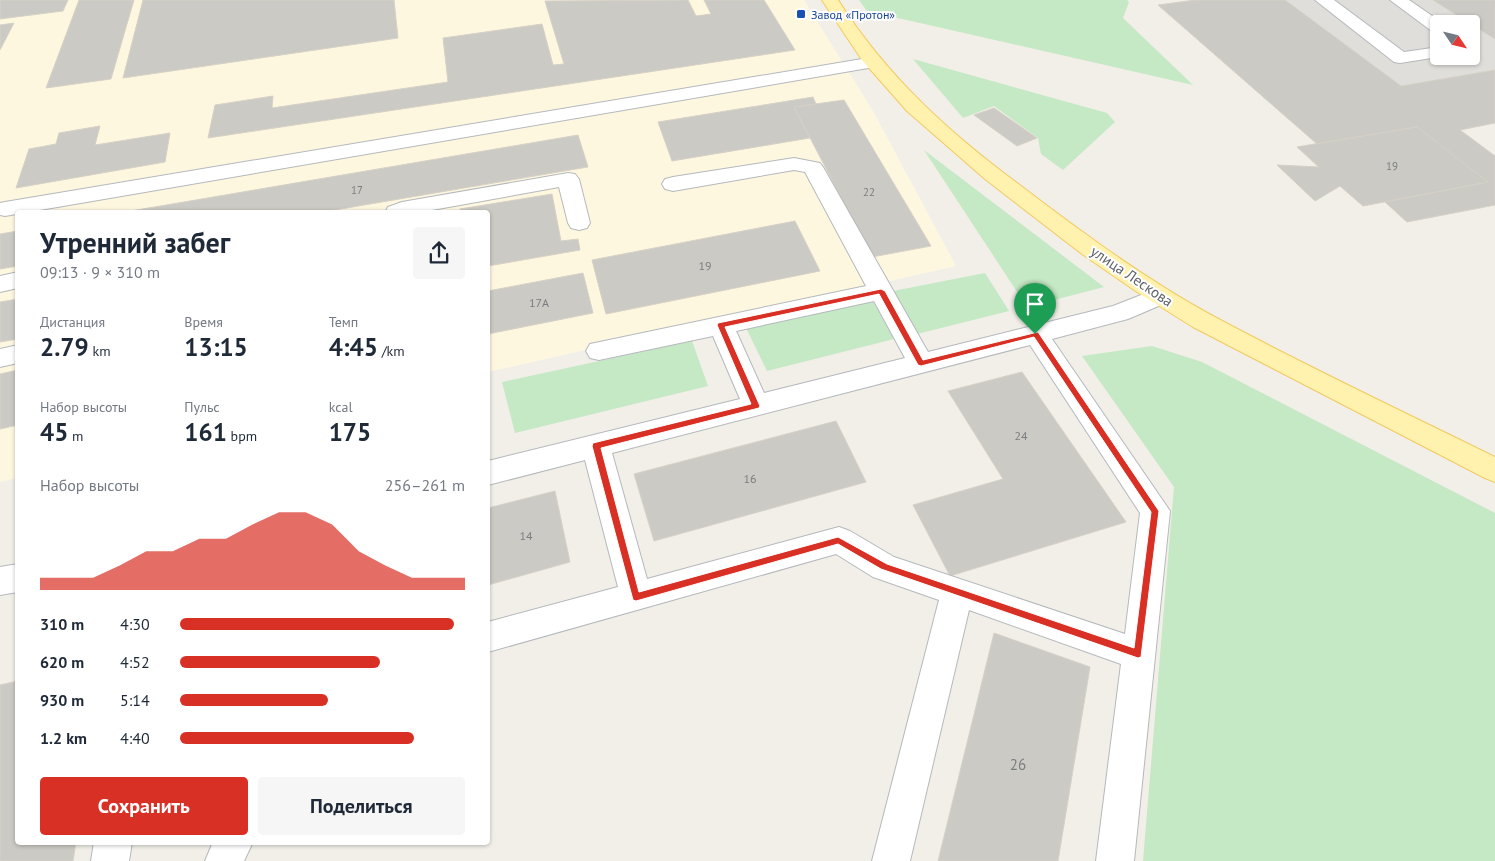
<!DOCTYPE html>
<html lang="ru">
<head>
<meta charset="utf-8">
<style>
	body { margin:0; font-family:"PT Sans",sans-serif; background:#f6f6f7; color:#1f2937; height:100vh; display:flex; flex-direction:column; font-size:19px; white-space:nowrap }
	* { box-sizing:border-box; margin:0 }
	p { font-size:16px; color:#747a83 }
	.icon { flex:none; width:28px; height:28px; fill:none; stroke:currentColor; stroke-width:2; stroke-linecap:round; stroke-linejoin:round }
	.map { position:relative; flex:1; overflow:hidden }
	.panel { position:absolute; left:15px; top:210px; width:475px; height:635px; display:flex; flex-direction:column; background:#fff; border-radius:5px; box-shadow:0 1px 4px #0004 }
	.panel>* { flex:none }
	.needle { width:32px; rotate:125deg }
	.tools { position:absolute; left:1430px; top:15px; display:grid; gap:10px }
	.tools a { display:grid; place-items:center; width:50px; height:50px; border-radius:5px; background:#fff; box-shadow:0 1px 4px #0004; font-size:25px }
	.pin { position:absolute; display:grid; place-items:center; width:42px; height:42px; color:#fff; margin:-51px -21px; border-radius:50% 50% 50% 0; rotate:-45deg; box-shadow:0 0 5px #0007 }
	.pin .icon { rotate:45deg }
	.round { display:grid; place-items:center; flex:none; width:52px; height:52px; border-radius:5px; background:#f6f6f7 }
	.summary { display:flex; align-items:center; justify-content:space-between; height:85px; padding:0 25px }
	h1 { font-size:28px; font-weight:700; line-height:38px }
	.stats { display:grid; grid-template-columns:repeat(3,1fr); gap:8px; height:85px; padding:5px 25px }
	.stats div { display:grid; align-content:center }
	.stats b { font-size:25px; font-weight:700 }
	.stats small { font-size:14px; font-weight:400 }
	.stats p { font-size:14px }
	.chart { height:140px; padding:10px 25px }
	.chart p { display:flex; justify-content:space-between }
	.chart svg { width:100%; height:90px; margin-top:5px; fill:#d93025; opacity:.7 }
	.cta { display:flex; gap:10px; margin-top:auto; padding:10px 25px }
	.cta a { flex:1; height:58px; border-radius:5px; background:#d93025; color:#fff; font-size:20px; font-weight:700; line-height:58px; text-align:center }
	.cta a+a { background:#f6f6f7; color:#1f2937 }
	ul { padding:0 25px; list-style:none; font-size:16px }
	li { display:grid; grid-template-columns:80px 60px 1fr; align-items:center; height:38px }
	li i { height:12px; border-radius:6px; background:#d93025 }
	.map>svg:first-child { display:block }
</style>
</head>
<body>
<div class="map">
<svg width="1495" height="861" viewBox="0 0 1495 861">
	<rect width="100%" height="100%" fill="#f1efe8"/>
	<!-- commercial -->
	<polygon fill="#fef7e0" points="0,0 804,0 873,111 956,266 488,372 488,212 18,212 17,478 0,482"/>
	<!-- industrial -->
	<path fill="#e0deda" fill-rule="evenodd" d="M1195 0H1495V123L1461 130 1495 156V205L1407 222 1385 202 1363 206 1340 186 1315 201 1277 165 1318 167 1297 147 1317 143ZM1439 24H1471V56H1439Z"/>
	<!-- green -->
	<g fill="#c5e8c5">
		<polygon points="859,0 1127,0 1129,2 1123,18 1193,85 867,11"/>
		<polygon points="913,59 1107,113 1115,122 1063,170 1041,154 1038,138 994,106 963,118"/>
		<polygon points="924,150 1104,287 1027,307"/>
		<polygon points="985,273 1009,311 917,334 893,291"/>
		<polygon points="871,298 894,339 767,371 746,328"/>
		<polygon points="692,341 708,386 515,433 502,382"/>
		<polygon points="1152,346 1202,362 1495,513 1495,861 1143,861 1174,487 1082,356"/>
	</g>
	<!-- building -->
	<g fill="#cccac5" stroke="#d6d1c6">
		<polygon points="0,0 68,0 63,11 0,19"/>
		<polygon points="79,0 134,0 111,79 46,88"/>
		<polygon points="143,0 394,0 398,38 123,78"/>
		<polygon points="688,0 696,16 711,14 704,0 764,0 795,50 208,138 215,105 273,96 272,108 448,82 443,38 542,24 553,65 564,64 545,1"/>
		<polygon points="1195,0 1285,0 1401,86 1495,70 1495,123 1460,130 1495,156 1495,205 1407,222 1385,202 1488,182 1417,127 1317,144 1158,5"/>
		<polygon points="1433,0 1495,0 1495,39 1471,24"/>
		<polygon points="14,23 0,50 0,25"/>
		<polygon points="813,97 816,104 794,107 810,138 672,161 658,122"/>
		<polygon points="844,100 931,246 872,257 794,107"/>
		<polygon points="994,108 1037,138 1017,146 974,115"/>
		<polygon points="100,126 95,145 170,133 165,162 16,188 29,149 56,144 59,133"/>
		<polygon points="1417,127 1488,182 1363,206 1340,186 1315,201 1277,165 1319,167 1297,147"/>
		<polygon points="578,135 588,167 323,212 125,212"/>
		<polygon points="552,194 561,241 578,239 580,250 488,266 488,212 460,212 460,209"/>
		<polygon points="795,221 820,271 606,314 592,260"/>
		<polygon points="18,231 18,266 0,269 0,234"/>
		<polygon points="583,273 593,313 488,334 488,291"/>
		<polygon points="18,299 18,339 0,342 0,302"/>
		<polygon points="18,370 18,425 0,429 0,374"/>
		<polygon points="1022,372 1126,522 950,576 913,505 1003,479 948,391"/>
		<polygon points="836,421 866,482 654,541 634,474"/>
		<polygon points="555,491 570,562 488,585 488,508"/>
		<polygon points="994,633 1090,667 1058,861 938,861"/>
		<polygon points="18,681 18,842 76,842 73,861 0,861 0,685"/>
	</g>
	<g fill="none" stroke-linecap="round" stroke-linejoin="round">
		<defs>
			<g id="minor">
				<polygon points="1315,0 1334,0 1404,52 1439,47 1439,56 1444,56 1400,63 1394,62"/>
				<polygon points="1390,0 1409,0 1444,24 1439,24 1439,33 1433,32"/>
				<polygon points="874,57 880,58 883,62 880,66 5,216 0,215 0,203 5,202"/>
				<path d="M794 158 820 163 823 167 928 352 1113 306 1159 288 1168 290 1171 296 1168 302 1128 319 1052 339 1170 511 1134 861H1096L1121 664 969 610 910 861H872L939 600 873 577 836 554 488 652V622L618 587 585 460 488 485V461L740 399 713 336 599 360 590 358 586 351 590 344 866 286 805 172 794 170 673 191 665 189 662 184 665 179 673 177ZM874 301 905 358 764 393 736 331ZM1030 345 1140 513 1125 634 894 557 850 531 839 527 647 579 612 453Z"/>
				<polygon points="568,173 575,174 579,179 590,223 587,228 579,230 571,228 568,223 559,187 421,212 385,212 388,207 402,202"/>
				<polygon points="18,272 18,288 0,292 0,276"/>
				<polygon points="18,345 18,363 0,367 0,349"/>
				<polygon points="18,564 18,592 0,595 0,567"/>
				<polygon points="94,842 132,842 129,861 91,861"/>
				<polygon points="213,842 253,842 244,861 205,861"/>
			</g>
			<path id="major" d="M822 0H838C890 81 953 136 1029 192 1087 236 1147 280 1211 315 1304 365 1400 410 1495 457V482L1485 478 1193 327 1137 292 1082 254 985 179 907 111 862 60Z"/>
		</defs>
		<!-- minor casing -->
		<use href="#minor" stroke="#b5b8bc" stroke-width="2"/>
		<!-- major casing -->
		<use href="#major" stroke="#f2c960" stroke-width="2"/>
		<!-- minor -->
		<use href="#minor" fill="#fff" fill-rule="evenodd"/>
		<!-- major -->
		<use href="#major" fill="#fff2af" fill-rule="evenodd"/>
	</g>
	<!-- route -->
	<path fill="#d93025" stroke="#fff" fill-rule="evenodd" d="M881 289 885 291 923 360 1038 332 1159 511 1141 657 1138 658 881 569 838 544 636 601 633 600 592 446 593 443 751 404 717 325 718 323ZM879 294 918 365 921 366 1034 337 1151 512 1134 648 887 564 838 537 639 592 601 448 759 408 760 406 725 327Z"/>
	<!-- markers -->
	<rect fill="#1a4fb4" stroke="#fff" stroke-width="2" x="796" y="9" width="10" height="10" rx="2.5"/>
	<g text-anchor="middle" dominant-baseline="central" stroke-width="4" stroke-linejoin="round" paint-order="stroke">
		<!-- far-number labels -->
		<g font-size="11" fill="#7a7d7f">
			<text x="1392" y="166">19</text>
			<text x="357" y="190">17</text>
			<text x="869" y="192">22</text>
		</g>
		<!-- far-transit labels -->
		<g font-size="12" fill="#164399" stroke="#fff" text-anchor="start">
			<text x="811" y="14">Завод «Протон»</text>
		</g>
		<!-- number labels -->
		<g font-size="12" fill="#7a7d7f">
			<text x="705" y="265">19</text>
			<text x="539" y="302">17А</text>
			<text x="1021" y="435">24</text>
			<text x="750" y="478">16</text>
			<text x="526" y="535">14</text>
		</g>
		<!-- street labels -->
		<g font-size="15" fill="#5f6368" stroke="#fff">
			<text transform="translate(1132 276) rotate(34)">улица Лескова</text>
		</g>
		<!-- near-number labels -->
		<g font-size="15" fill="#7a7d7f">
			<text x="1018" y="764">26</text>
		</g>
	</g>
</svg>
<div class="tools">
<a><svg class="needle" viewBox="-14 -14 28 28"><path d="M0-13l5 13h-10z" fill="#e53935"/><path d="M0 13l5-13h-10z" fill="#747a83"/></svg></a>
</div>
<div class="pin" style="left:1035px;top:334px;background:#1e9e55"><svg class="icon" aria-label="arrive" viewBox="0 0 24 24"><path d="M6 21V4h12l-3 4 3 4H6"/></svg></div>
<section class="panel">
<div class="summary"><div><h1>Утренний забег</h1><p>09:13 · 9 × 310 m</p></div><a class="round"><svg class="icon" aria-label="share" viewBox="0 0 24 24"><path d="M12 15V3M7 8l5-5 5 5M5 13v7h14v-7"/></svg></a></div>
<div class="stats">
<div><p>Дистанция</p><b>2.79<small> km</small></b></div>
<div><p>Время</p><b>13:15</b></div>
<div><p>Темп</p><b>4:45<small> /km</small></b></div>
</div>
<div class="stats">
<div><p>Набор высоты</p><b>45<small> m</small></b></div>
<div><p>Пульс</p><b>161<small> bpm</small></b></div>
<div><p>kcal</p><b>175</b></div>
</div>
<div class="chart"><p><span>Набор высоты</span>256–261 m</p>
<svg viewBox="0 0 160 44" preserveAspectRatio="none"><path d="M0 44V38L10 38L20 38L30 32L40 25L50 25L60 19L70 19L80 12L90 6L100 6L110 12L120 25L130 32L140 38L150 38L160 38V44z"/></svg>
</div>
<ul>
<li><b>310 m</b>4:30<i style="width:96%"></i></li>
<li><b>620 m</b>4:52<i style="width:70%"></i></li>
<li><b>930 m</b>5:14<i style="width:52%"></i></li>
<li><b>1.2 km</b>4:40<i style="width:82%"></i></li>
</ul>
<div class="cta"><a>Сохранить</a><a>Поделиться</a></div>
</section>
</div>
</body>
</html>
